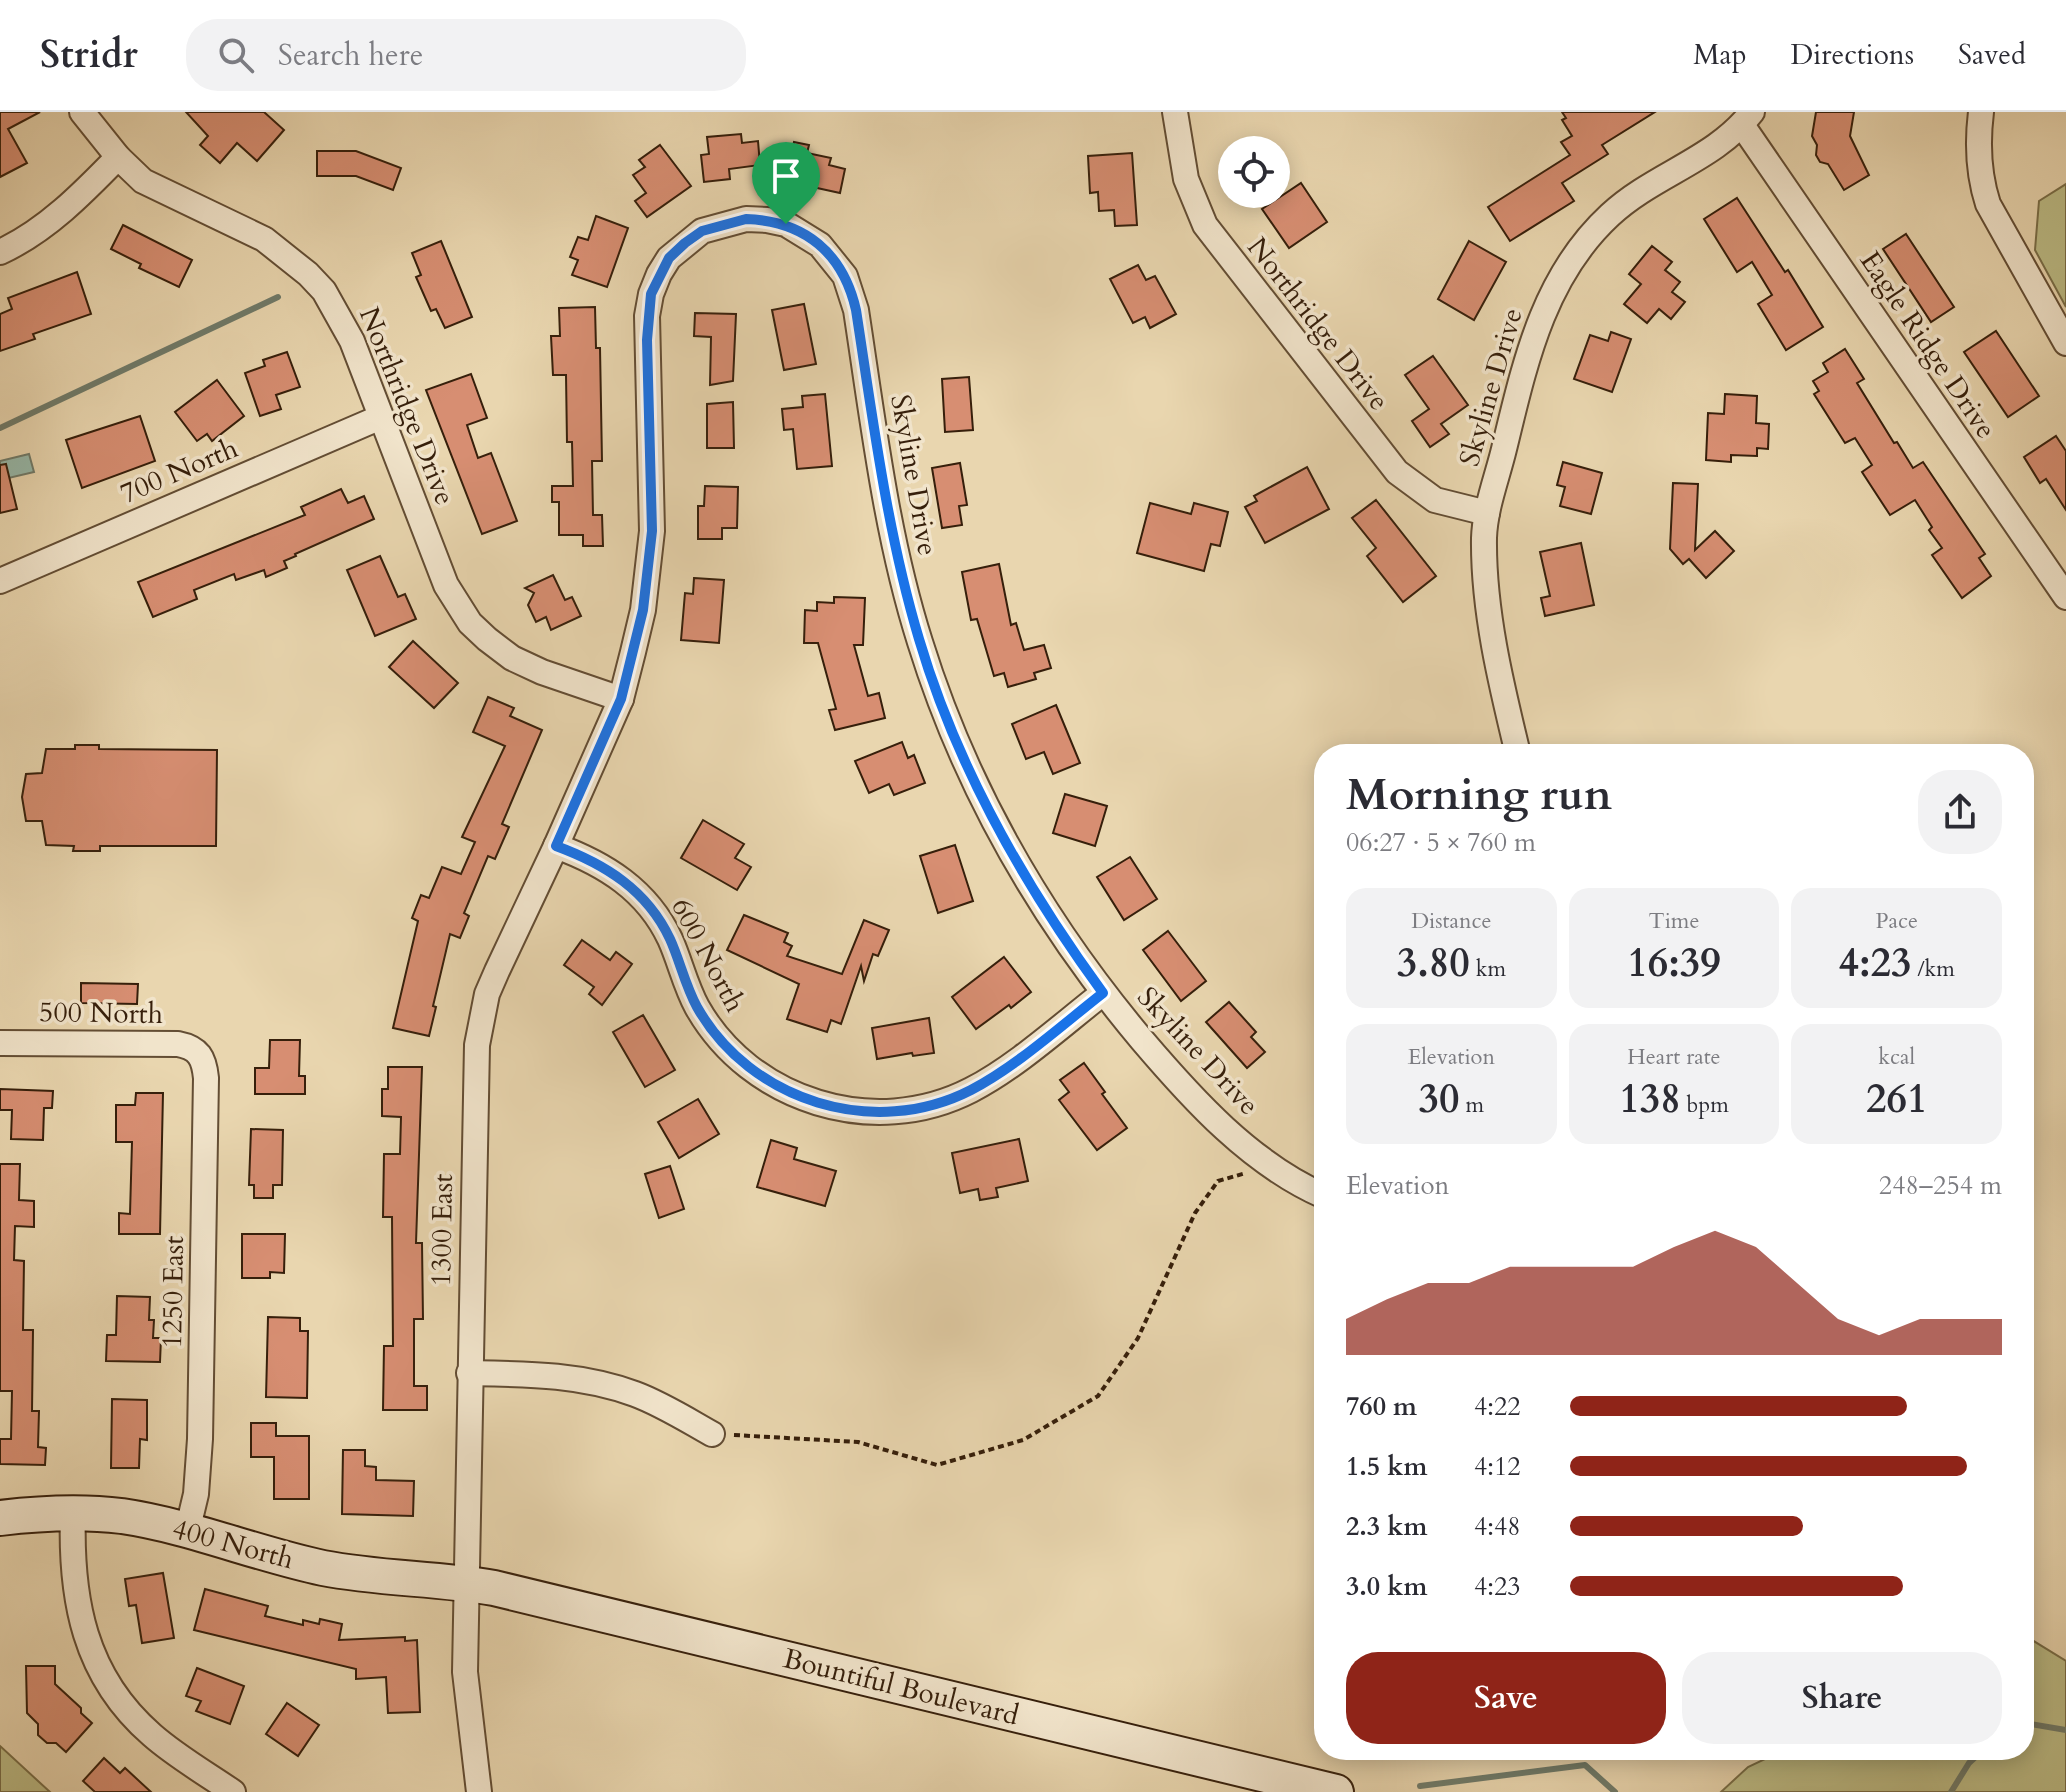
<!DOCTYPE html>
<html lang="en">
<head>
<meta charset="utf-8">
<style>
	body { margin:0; font-family:Cardo,serif; background:#f2f2f3; color:#2b2b33; height:100vh; display:flex; flex-direction:column; font-size:30px; white-space:nowrap }
	* { box-sizing:border-box; margin:0 }
	p { font-size:26px; color:#7c7c81 }
	.icon { flex:none; width:44px; height:44px; fill:none; stroke:currentColor; stroke-width:2; stroke-linecap:round; stroke-linejoin:round }
	.map { position:relative; flex:1; overflow:hidden }
	.drawer { position:absolute; left:1314px; top:632px; width:720px; height:1016px; display:flex; flex-direction:column; background:#fff; border-radius:32px; box-shadow:0 4px 20px #0003 }
	.drawer>* { flex:none }
	.fabs { position:absolute; left:1218px; top:24px; display:grid; gap:16px }
	.fabs a { display:grid; place-items:center; width:72px; height:72px; border-radius:50%; background:#fff; box-shadow:0 4px 20px #0003; font-size:40px }
	.pin { position:absolute; display:grid; place-items:center; width:68px; height:68px; color:#fff; margin:-82px -34px; border-radius:50% 50% 50% 0; rotate:-45deg; box-shadow:0 0 8px #0007 }
	.pin .icon { rotate:45deg }
	.round { display:grid; place-items:center; flex:none; width:84px; height:84px; border-radius:32px; background:#f2f2f3 }
	.head { display:flex; align-items:center; justify-content:space-between; height:136px; padding:0 32px }
	h1 { font-size:44px; font-weight:600; line-height:60px }
	.figures { display:grid; grid-template-columns:repeat(3,1fr); gap:12px; height:136px; padding:8px 32px }
	.figures div { display:grid; align-content:center; border-radius:20px; background:#f2f2f3; text-align:center }
	.figures b { font-size:40px; font-weight:600 }
	.figures small { font-size:22px; font-weight:400 }
	.figures p { font-size:22px }
	.chart { height:224px; padding:16px 32px }
	.chart p { display:flex; justify-content:space-between }
	.chart svg { width:100%; height:144px; margin-top:8px; fill:#8f2418; opacity:.7 }
	.action { display:flex; gap:16px; margin-top:auto; padding:16px 32px }
	.action a { flex:1; height:92px; border-radius:32px; background:#8f2418; color:#fff; font-size:32px; font-weight:600; line-height:92px; text-align:center }
	.action a+a { background:#f2f2f3; color:#2b2b33 }
	ul { padding:0 32px; list-style:none; font-size:26px }
	li { display:grid; grid-template-columns:128px 96px 1fr; align-items:center; height:60px }
	li i { height:20px; border-radius:10px; background:#8f2418 }
	header { display:flex; align-items:center; gap:48px; box-sizing:border-box; height:112px; padding:0 40px; background:#fff; border-bottom:2px solid #e1e1e2 }
	header strong { font-size:38px }
	nav { display:flex; gap:44px; margin-inline-start:auto; font-size:28px }
	.search { width:560px; height:72px; background:#f2f2f3; display:flex; align-items:center; gap:20px; box-sizing:border-box; padding:0 28px; border-radius:32px; color:#7c7c81; font-size:30px }
	.map>svg:first-child { display:block }
</style>
</head>
<body>
<header>
<strong>Stridr</strong>
<div class="search"><svg class="icon" aria-label="search" viewBox="0 0 24 24"><circle cx="10" cy="10" r="6"/><path d="M15 15l6 6"/></svg>Search here</div>
<nav><a>Map</a><a>Directions</a><a>Saved</a></nav>
</header>
<div class="map">
<svg width="2066" height="1680" viewBox="0 0 2066 1680">
	<rect width="100%" height="100%" fill="#e9d6af"/>
	<filter id="stains"><feTurbulence type="fractalNoise" baseFrequency=".0025" numOctaves="4"/><feColorMatrix values="0 0 0 0 .2 0 0 0 0 .09 0 0 0 0 .02 0 0 0 .5 -.17"/></filter>
	<radialGradient id="worn" r=".72"><stop offset=".6" stop-color="#630" stop-opacity="0"/><stop offset="1" stop-color="#630" stop-opacity=".3"/></radialGradient>
	<!-- green -->
	<g fill="#bcbc86" stroke="#796e48" stroke-width="2">
		<polygon points="2066,72 2066,195 2035,138 2039,89"/>
		<polygon points="2024,1523 2066,1549 2066,1680 1721,1680 1748,1655 1784,1638 2024,1638"/>
		<polygon points="0,1634 50,1680 0,1680"/>
	</g>
	<!-- water -->
	<polygon fill="#97b9aa" stroke="#707b6a" stroke-width="2" points="29,342 34,360 0,368 0,349"/>
	<g fill="none" stroke-linecap="round" stroke-linejoin="round">
		<!-- stream -->
		<g stroke="#707b6a" stroke-width="6">
			<polyline points="0,316 278,185"/>
			<polyline points="2024,1611 2066,1618"/>
			<polyline points="1420,1674 1585,1653 1615,1680"/>
			<polyline points="1951,1680 1969,1651 1983,1638"/>
		</g>
	</g>
	<!-- building -->
	<g fill="#d78e72" stroke="#361f0b" stroke-width="2">
		<polygon points="0,0 40,0 8,17 27,51 0,65"/>
		<polygon points="186,0 264,0 284,18 257,49 237,31 220,51 200,33 208,24"/>
		<polygon points="1562,0 1655,0 1602,33 1608,42 1562,71 1574,89 1510,129 1488,95 1570,43 1561,30 1572,24 1562,8 1566,6"/>
		<polygon points="1816,0 1854,0 1850,24 1869,63 1844,78 1828,52 1820,50 1816,43 1817,33 1812,24"/>
		<polygon points="741,22 742,31 758,29 760,53 729,57 730,67 704,70 701,43 709,42 707,25"/>
		<polygon points="794,30 809,33 807,41 831,46 829,53 845,57 840,81 785,69"/>
		<polygon points="660,33 691,74 647,105 635,89 646,81 633,63 645,55 639,48"/>
		<polygon points="317,39 356,39 401,56 393,78 356,64 317,64"/>
		<polygon points="1132,41 1137,113 1115,114 1114,98 1099,99 1098,80 1090,81 1088,44"/>
		<polygon points="1301,71 1327,110 1289,136 1262,97"/>
		<polygon points="1737,86 1785,160 1788,158 1823,215 1786,238 1758,192 1772,183 1752,150 1737,160 1704,107"/>
		<polygon points="596,104 628,116 607,175 572,163 578,148 570,145 578,125 588,128"/>
		<polygon points="123,113 192,148 179,175 139,156 141,152 111,137"/>
		<polygon points="1906,122 1954,195 1931,210 1883,137"/>
		<polygon points="441,129 472,205 445,216 436,197 431,199 416,165 421,163 412,141"/>
		<polygon points="1469,129 1506,150 1474,208 1438,187"/>
		<polygon points="1652,134 1672,150 1665,158 1680,170 1672,180 1685,190 1671,207 1659,197 1647,211 1624,192 1641,172 1629,162"/>
		<polygon points="1138,153 1146,168 1155,164 1176,202 1150,216 1145,205 1133,211 1110,167"/>
		<polygon points="77,160 91,202 33,222 35,227 0,239 0,202 12,197 8,186"/>
		<polygon points="804,192 816,252 784,258 772,198"/>
		<polygon points="595,195 596,236 600,236 602,349 592,349 593,403 602,403 603,434 583,434 583,423 559,423 559,390 552,390 552,374 573,374 572,330 567,330 566,263 553,263 551,224 560,224 559,196"/>
		<polygon points="695,201 736,202 733,269 710,273 711,225 694,224"/>
		<polygon points="1996,219 2039,284 2008,305 1964,240"/>
		<polygon points="1611,220 1631,227 1612,280 1574,267 1590,223 1608,229"/>
		<polygon points="1845,237 1864,267 1857,271 1894,331 1897,330 1913,356 1923,350 1985,442 1979,446 1991,464 1962,486 1932,443 1942,436 1929,418 1932,415 1915,388 1890,403 1862,360 1872,353 1855,326 1845,331 1814,282 1819,279 1813,269 1828,260 1823,251"/>
		<polygon points="287,240 300,275 276,283 281,297 260,304 245,261 265,254 263,248"/>
		<polygon points="1433,244 1468,293 1441,312 1449,322 1430,335 1412,309 1429,297 1405,263"/>
		<polygon points="471,262 487,306 467,313 478,346 491,341 517,409 482,422 426,278"/>
		<polygon points="969,265 973,318 945,320 942,267"/>
		<polygon points="217,268 244,304 212,329 207,322 197,329 175,300"/>
		<polygon points="825,282 832,354 797,357 793,317 784,318 782,297 803,295 802,284"/>
		<polygon points="1725,282 1757,284 1756,311 1769,312 1768,337 1757,336 1757,344 1731,343 1731,350 1706,348 1708,301 1724,302"/>
		<polygon points="733,290 734,336 707,336 707,292"/>
		<polygon points="140,304 155,349 82,376 66,328"/>
		<polygon points="2056,324 2066,339 2066,398 2046,367 2040,371 2024,345"/>
		<polygon points="1563,350 1602,361 1591,402 1560,394 1565,375 1557,373"/>
		<polygon points="960,351 967,393 959,394 962,413 942,416 932,356"/>
		<polygon points="6,352 17,397 0,401 0,353"/>
		<polygon points="1307,355 1329,397 1265,431 1245,395 1257,389 1254,384"/>
		<polygon points="1673,371 1698,372 1695,438 1715,419 1734,439 1706,466 1689,447 1683,452 1670,437"/>
		<polygon points="705,374 738,375 737,416 722,416 722,427 698,427 698,394 704,394"/>
		<polygon points="341,377 348,391 364,384 374,407 295,442 296,444 284,449 287,456 266,465 264,458 236,468 234,462 194,478 197,487 153,505 138,470 305,403 301,395"/>
		<polygon points="1376,388 1436,464 1403,490 1367,444 1376,436 1352,406"/>
		<polygon points="1150,391 1191,402 1194,391 1228,400 1220,434 1211,432 1204,459 1137,441"/>
		<polygon points="1581,431 1594,493 1545,504 1541,486 1550,484 1540,440"/>
		<polygon points="380,444 398,485 405,482 416,507 375,524 347,458"/>
		<polygon points="999,452 1011,513 1016,511 1024,538 1044,533 1051,556 1034,561 1036,567 1008,575 1004,561 994,564 977,507 971,508 962,460"/>
		<polygon points="553,463 565,488 572,485 581,504 551,518 546,505 536,510 528,493 534,481 525,476"/>
		<polygon points="694,466 724,468 719,531 681,528 685,481 693,482"/>
		<polygon points="834,485 865,486 863,533 854,533 868,584 879,581 885,606 835,618 829,598 836,597 818,531 804,531 805,498 817,499 817,490 834,491"/>
		<polygon points="413,529 458,571 434,596 389,555"/>
		<polygon points="488,585 514,596 510,604 542,618 502,712 509,715 495,747 488,744 464,801 469,804 460,826 450,822 433,894 436,895 429,924 393,916 418,809 412,806 421,783 429,786 442,755 461,762 475,730 462,725 505,634 473,620"/>
		<polygon points="1056,593 1080,651 1053,662 1044,640 1026,647 1012,612"/>
		<polygon points="902,630 908,646 914,643 925,671 894,683 889,672 869,681 855,649"/>
		<polygon points="75,633 99,633 99,637 217,638 216,734 100,734 100,739 73,739 74,734 46,733 42,709 26,709 22,685 26,662 42,661 46,637 75,637"/>
		<polygon points="1065,682 1107,694 1095,734 1053,721"/>
		<polygon points="703,708 744,732 735,746 751,755 737,778 681,746"/>
		<polygon points="955,733 973,789 938,801 920,744"/>
		<polygon points="1130,745 1157,787 1124,808 1097,765"/>
		<polygon points="744,803 788,821 784,830 792,834 787,844 842,862 864,808 889,818 878,844 873,842 864,869 861,854 841,912 831,908 827,920 787,907 799,872 727,838"/>
		<polygon points="1168,819 1206,869 1181,889 1143,838"/>
		<polygon points="582,828 610,848 616,840 632,852 602,893 589,882 594,875 564,853"/>
		<polygon points="1004,845 1031,880 1011,896 1009,893 976,917 952,885"/>
		<polygon points="81,871 138,872 137,892 81,891"/>
		<polygon points="1229,890 1256,920 1251,925 1265,940 1247,956 1206,910"/>
		<polygon points="643,903 675,958 645,975 613,920"/>
		<polygon points="929,906 934,941 913,944 912,941 877,947 872,916"/>
		<polygon points="270,928 300,928 299,964 305,964 305,982 255,982 255,956 269,956"/>
		<polygon points="1084,951 1105,980 1102,982 1127,1016 1097,1038 1059,988 1069,980 1060,968"/>
		<polygon points="388,955 422,955 416,1131 422,1131 423,1207 414,1207 414,1274 427,1274 427,1298 383,1298 384,1234 393,1234 392,1105 383,1105 384,1042 400,1042 401,1005 382,1004 382,977 388,977"/>
		<polygon points="0,977 53,979 52,996 44,996 43,1028 11,1027 12,998 0,998"/>
		<polygon points="136,981 163,981 160,1122 119,1122 119,1101 130,1102 132,1030 116,1030 116,993 135,993"/>
		<polygon points="698,987 719,1022 679,1046 658,1010"/>
		<polygon points="251,1017 283,1018 282,1073 273,1073 273,1086 254,1086 254,1073 249,1073"/>
		<polygon points="1019,1027 1028,1069 996,1076 998,1085 980,1088 978,1077 960,1081 952,1041"/>
		<polygon points="771,1028 797,1036 794,1047 836,1059 825,1094 757,1075"/>
		<polygon points="0,1052 20,1052 19,1088 34,1089 34,1115 15,1114 14,1148 24,1149 23,1218 33,1218 32,1299 39,1299 38,1335 46,1336 45,1353 0,1352 0,1327 11,1327 12,1279 0,1279"/>
		<polygon points="670,1054 684,1097 659,1106 645,1062"/>
		<polygon points="242,1122 285,1122 284,1161 270,1160 270,1166 242,1166"/>
		<polygon points="117,1184 150,1185 149,1208 154,1208 153,1226 161,1226 160,1250 106,1249 107,1223 116,1223"/>
		<polygon points="268,1205 300,1206 300,1219 308,1219 307,1286 266,1285"/>
		<polygon points="112,1287 147,1288 147,1328 140,1327 139,1356 111,1356"/>
		<polygon points="251,1311 276,1311 276,1324 309,1324 309,1387 274,1387 274,1345 251,1345"/>
		<polygon points="343,1338 365,1338 365,1354 376,1355 376,1368 414,1369 413,1404 342,1402"/>
		<polygon points="163,1461 174,1526 142,1531 136,1493 129,1494 125,1467"/>
		<polygon points="205,1477 268,1494 265,1504 303,1513 303,1508 319,1512 320,1507 342,1512 339,1528 405,1525 405,1529 417,1528 420,1600 388,1601 386,1565 356,1567 356,1557 194,1518"/>
		<polygon points="26,1554 55,1554 55,1572 81,1596 81,1601 92,1611 66,1640 56,1631 47,1631 38,1623 38,1612 27,1601"/>
		<polygon points="197,1556 244,1574 230,1612 196,1599 201,1589 186,1584"/>
		<polygon points="287,1591 319,1613 298,1644 266,1622"/>
		<polygon points="104,1646 120,1661 125,1656 151,1680 95,1680 83,1669"/>
	</g>
	<g fill="none" stroke-linecap="round" stroke-linejoin="round">
		<defs>
			<g id="street">
				<polyline points="82,0 118,45 143,69 264,127 308,162 324,179 352,229 446,473 470,511 487,527 512,546 542,560 621,587"/>
				<polyline points="1175,0 1186,67 1205,113 1397,360 1435,388 1487,401"/>
				<path d="M1981 0C1977 32 1978 61 1988 92L2066 231"/>
				<polyline points="1742,13 2066,485"/>
				<path d="M0 140C46 119 83 81 118 45"/>
				<polyline points="0,469 381,305"/>
				<path d="M1518 642C1501 572 1483 498 1484 426 1485 396 1497 366 1504 337 1525 251 1543 165 1610 103 1654 62 1715 48 1752 0"/>
				<path d="M556 734C605 752 647 778 670 827 680 849 685 873 697 895 750 989 874 1028 971 978 1016 955 1063 912 1103 881"/>
				<path d="M0 931 178 932C199 936 204 946 206 966L200 1327 196 1382 187 1420"/>
				<path d="M469 1261C526 1262 581 1262 635 1282 662 1292 687 1308 712 1322"/>
				<path d="M73 1400C70 1487 84 1564 152 1623 177 1645 207 1662 233 1680"/>
				<path d="M479 1680 465 1560 477 933 487 882 497 859 556 734 621 587 633 540 643 498 652 419 647 204 651 182 659 162 669 146 702 119 746 107 767 108 786 112 820 133 845 164 856 198C873 309 886 423 920 530 966 678 1043 810 1142 928 1193 988 1251 1052 1324 1084"/>
			</g>
			<path id="secondary" d="M0 1406C41 1401 81 1399 122 1404 190 1414 256 1442 323 1456 380 1467 437 1466 494 1476L1336 1680"/>
		</defs>
		<!-- street casing -->
		<use href="#street" stroke="#634d34" stroke-width="28"/>
		<!-- secondary casing -->
		<use href="#secondary" stroke="#361f0b" stroke-width="38"/>
		<!-- path -->
		<polyline stroke="#361f0b" stroke-width="4" stroke-dasharray="6 4" stroke-linecap="butt" points="734,1323 858,1330 937,1353 1023,1328 1098,1284 1138,1226 1195,1101 1218,1069 1246,1061"/>
		<!-- street -->
		<use href="#street" stroke="#f1e4cb" stroke-width="24"/>
		<!-- secondary -->
		<use href="#secondary" stroke="#f1e4cb" stroke-width="34"/>
	</g>
	<g fill="none" stroke-linecap="round" stroke-linejoin="round">
		<defs>
			<path id="route" d="M746 107C805 109 843 141 856 198 873 308 887 420 919 527 957 656 1024 773 1103 881 1062 913 1017 954 971 978 874 1028 750 989 697 895 685 873 680 849 670 827 647 778 605 752 556 734L621 587 643 498 652 419 647 228 651 182 669 146 685 131 702 119Z"/>
		</defs>
		<!-- route casing -->
		<use href="#route" stroke="#fff" stroke-width="16"/>
		<!-- route -->
		<use href="#route" stroke="#1a73e8" stroke-width="10"/>
	</g>
	<g text-anchor="middle" dominant-baseline="central" stroke-width="7" stroke-linejoin="round" paint-order="stroke">
		<!-- street labels -->
		<g font-size="28" fill="#361f0b" stroke="#f1e4cb">
			<text transform="translate(1318 212) rotate(52)">Northridge Drive</text>
			<text transform="translate(1928 233) rotate(56)">Eagle Ridge Drive</text>
			<text transform="translate(1491 275) rotate(-74)">Skyline Drive</text>
			<text transform="translate(407 294) rotate(68)">Northridge Drive</text>
			<text transform="translate(179 359) rotate(-23)">700 North</text>
			<text transform="translate(914 363) rotate(80)">Skyline Drive</text>
			<text transform="translate(708 843) rotate(62)">600 North</text>
			<text transform="translate(101 901) rotate(1)">500 North</text>
			<text transform="translate(1198 939) rotate(47)">Skyline Drive</text>
			<text transform="translate(442 1118) rotate(-89)">1300 East</text>
			<text transform="translate(173 1180) rotate(-89)">1250 East</text>
			<text transform="translate(233 1432) rotate(15)">400 North</text>
			<text transform="translate(901 1575) rotate(14)">Bountiful Boulevard</text>
		</g>
	</g>
	<rect width="100%" height="100%" filter="url(#stains)"/>
	<rect width="100%" height="100%" fill="url(#worn)"/>
</svg>
<div class="fabs">
<a><svg class="icon" aria-label="locate" viewBox="0 0 24 24"><circle cx="12" cy="12" r="6"/><path d="M12 2v4M12 18v4M2 12h4M18 12h4"/></svg></a>
</div>
<div class="pin" style="left:786px;top:112px;background:#1e9e55"><svg class="icon" aria-label="arrive" viewBox="0 0 24 24"><path d="M6 21V4h12l-3 4 3 4H6"/></svg></div>
<section class="drawer">
<div class="head"><div><h1>Morning run</h1><p>06:27 · 5 × 760 m</p></div><a class="round"><svg class="icon" aria-label="share" viewBox="0 0 24 24"><path d="M12 15V3M7 8l5-5 5 5M5 13v7h14v-7"/></svg></a></div>
<div class="figures">
<div><p>Distance</p><b>3.80<small> km</small></b></div>
<div><p>Time</p><b>16:39</b></div>
<div><p>Pace</p><b>4:23<small> /km</small></b></div>
</div>
<div class="figures">
<div><p>Elevation</p><b>30<small> m</small></b></div>
<div><p>Heart rate</p><b>138<small> bpm</small></b></div>
<div><p>kcal</p><b>261</b></div>
</div>
<div class="chart"><p><span>Elevation</span>248–254 m</p>
<svg viewBox="0 0 160 44" preserveAspectRatio="none"><path d="M0 44V33L10 27L20 22L30 22L40 17L50 17L60 17L70 17L80 11L90 6L100 11L110 22L120 33L130 38L140 33L150 33L160 33V44z"/></svg>
</div>
<ul>
<li><b>760 m</b>4:22<i style="width:78%"></i></li>
<li><b>1.5 km</b>4:12<i style="width:92%"></i></li>
<li><b>2.3 km</b>4:48<i style="width:54%"></i></li>
<li><b>3.0 km</b>4:23<i style="width:77%"></i></li>
</ul>
<div class="action"><a>Save</a><a>Share</a></div>
</section>
</div>
</body>
</html>
